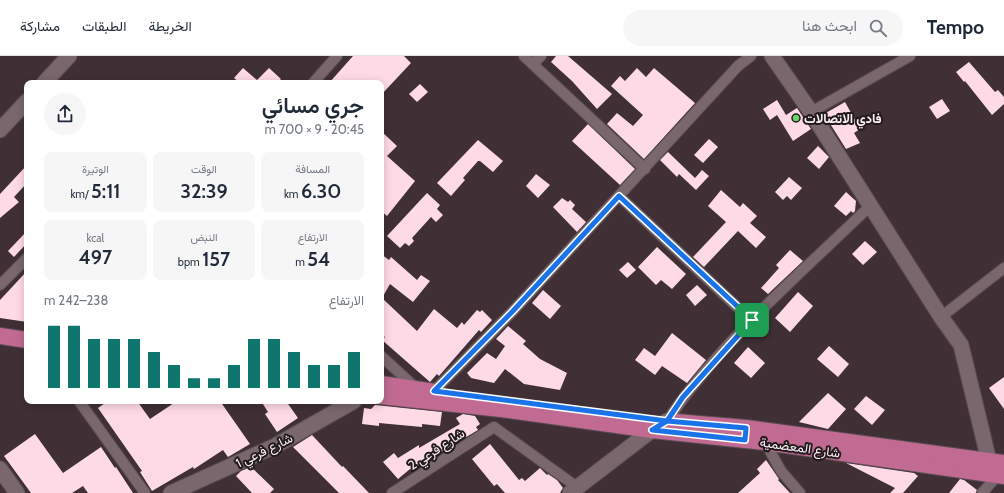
<!DOCTYPE html>
<html lang="ar">
<head>
<meta charset="utf-8">
<style>
	body { margin:0; font-family:Cabin,Vazirmatn,sans-serif; background:#f6f6f7; color:#1f2937; direction:rtl; height:100vh; display:flex; flex-direction:column; font-size:15px; white-space:nowrap }
	* { box-sizing:border-box; margin:0 }
	p { font-size:13px; color:#747a83 }
	.icon { flex:none; width:22px; height:22px; fill:none; stroke:currentColor; stroke-width:2; stroke-linecap:round; stroke-linejoin:round }
	.map { position:relative; flex:1; overflow:hidden; direction:ltr }
	.panel { position:absolute; left:24px; top:24px; width:360px; height:324px; display:flex; flex-direction:column; background:#fff; border-radius:8px; box-shadow:0 2px 10px #0003; direction:rtl }
	.panel>* { flex:none }
	.pin { position:absolute; display:grid; place-items:center; width:34px; height:34px; color:#fff; margin:-17px; border-radius:8px; box-shadow:0 2px 6px #0006 }
	.round { display:grid; place-items:center; flex:none; width:42px; height:42px; border-radius:21px; background:#f6f6f7 }
	.summary { display:flex; align-items:center; justify-content:space-between; height:68px; padding:0 20px }
	h1 { font-size:22px; font-weight:600; line-height:30px }
	.stats { display:grid; grid-template-columns:repeat(3,1fr); gap:6px; height:68px; padding:4px 20px }
	.stats div { display:grid; align-content:center; border-radius:8px; background:#f6f6f7; text-align:center }
	.stats b { font-size:20px; font-weight:600 }
	.stats small { font-size:11px; font-weight:400 }
	.stats p { font-size:11px }
	.chart { height:112px; padding:8px 20px }
	.chart p { display:flex; justify-content:space-between }
	.chart svg { width:100%; height:72px; margin-top:4px; stroke:#0f766e; stroke-width:6 }
	header { display:flex; align-items:center; gap:24px; box-sizing:border-box; height:56px; padding:0 20px; background:#fff; border-bottom:1px solid #e0e1e3 }
	header strong { font-size:19px }
	nav { display:flex; gap:22px; margin-inline-start:auto; font-size:14px }
	.search { width:280px; height:36px; background:#f6f6f7; display:flex; align-items:center; gap:10px; box-sizing:border-box; padding:0 14px; border-radius:22px; color:#747a83; font-size:15px }
	.map>svg:first-child { display:block }
</style>
</head>
<body>
<header>
<strong>Tempo</strong>
<div class="search"><svg class="icon" aria-label="search" viewBox="0 0 24 24"><circle cx="10" cy="10" r="6"/><path d="M15 15l6 6"/></svg>ابحث هنا</div>
<nav><a>الخريطة</a><a>الطبقات</a><a>مشاركة</a></nav>
</header>
<div class="map">
<svg width="1004" height="437" viewBox="0 0 1004 437">
	<rect width="100%" height="100%" fill="#403036"/>
	<!-- building -->
	<g fill="#fedae7">
		<polygon points="353,0 404,0 411,7 381,39 381,27 329,27"/>
		<polygon points="556,0 568,0 612,38 597,53 572,25 551,6"/>
		<polygon points="969,6 995,36 998,34 1004,41 1004,48 992,59 965,25 964,26 956,16"/>
		<polygon points="243,12 257,24 269,12 281,23 277,27 240,27 234,22"/>
		<polygon points="637,12 646,21 654,12 695,47 644,103 607,68 617,57 633,70 643,59 611,30 620,20 625,25"/>
		<polygon points="420,28 428,36 417,46 409,38"/>
		<polygon points="942,43 950,55 937,63 929,51"/>
		<polygon points="777,44 786,59 797,52 811,73 793,85 777,59 770,64 763,53"/>
		<polygon points="845,46 860,73 854,77 860,87 846,93 824,58"/>
		<polygon points="588,68 635,113 620,129 572,85"/>
		<polygon points="381,75 397,90 387,100 415,125 387,160 381,155"/>
		<polygon points="709,83 718,91 703,107 694,99"/>
		<polygon points="478,84 503,105 493,116 480,105 478,105 463,122 465,124 451,140 437,127"/>
		<polygon points="818,90 829,101 819,113 807,102"/>
		<polygon points="668,96 695,122 702,114 709,120 696,134 679,118 677,121 660,104"/>
		<polygon points="27,109 27,127 14,141 19,146 0,162 0,138"/>
		<polygon points="536,118 550,129 538,142 526,130"/>
		<polygon points="789,121 802,132 791,144 787,140 783,144 775,136"/>
		<polygon points="721,134 740,151 743,147 757,160 750,167 766,181 756,192 738,175 704,211 693,201 726,166 708,150"/>
		<polygon points="846,136 856,145 855,155 853,157 851,155 846,160 834,150"/>
		<polygon points="427,137 440,149 437,153 443,159 436,166 431,161 412,182 414,185 409,190 405,187 400,192 387,180"/>
		<polygon points="562,142 568,146 570,144 575,149 572,153 586,166 577,176 553,151"/>
		<polygon points="27,175 27,187 14,201 8,195"/>
		<polygon points="865,185 877,196 863,209 852,198"/>
		<polygon points="657,191 686,218 672,233 661,224 656,229 638,211"/>
		<polygon points="790,194 803,205 768,238 761,232 779,212 776,209"/>
		<polygon points="381,198 389,204 391,201 417,224 421,219 430,225 413,246 390,228 382,242 417,275 434,253 457,272 462,266 464,269 477,254 480,256 482,254 492,264 481,276 479,274 439,320 437,318 430,326 382,284 385,281 381,278"/>
		<polygon points="628,206 636,214 627,222 619,214"/>
		<polygon points="27,215 27,266 0,262 0,244"/>
		<polygon points="697,229 707,239 695,250 686,239"/>
		<polygon points="543,234 561,250 550,263 532,247"/>
		<polygon points="798,236 813,250 790,276 775,262"/>
		<polygon points="508,270 526,285 523,288 540,303 567,317 560,334 524,328 505,313 494,327 471,322 467,317 487,297 496,303 505,290 496,283"/>
		<polygon points="672,277 706,304 687,327 662,310 655,319 635,304 644,292 655,300"/>
		<polygon points="829,290 849,308 838,321 817,303"/>
		<polygon points="748,291 765,307 751,322 734,307"/>
		<polygon points="1004,321 1004,353 989,332"/>
		<polygon points="828,337 846,353 828,373 799,366"/>
		<polygon points="866,340 885,354 872,369 854,353"/>
		<polygon points="108,345 137,345 150,363 177,345 220,345 250,388 228,401 223,394 194,413 193,411 152,435 140,416 142,415 98,352"/>
		<polygon points="261,345 286,345 298,362 277,376 265,358 268,356"/>
		<polygon points="375,349 442,356 440,370 422,368 422,371 379,367 379,370 362,368 364,352 371,353"/>
		<polygon points="463,358 475,360 480,368 476,371 478,374 411,414 410,413 398,423 383,406 394,397 398,402 419,389 419,392 460,368 456,362"/>
		<polygon points="35,378 63,417 101,391 115,412 116,411 133,437 88,437 83,430 72,437 31,437 4,400"/>
		<polygon points="312,379 342,411 343,410 369,437 339,437 293,391"/>
		<polygon points="490,388 519,424 522,422 525,425 540,412 547,419 548,418 557,424 563,432 561,435 560,437 505,437 497,428 494,430 472,403"/>
		<polygon points="766,404 779,423 778,424 790,437 738,437 760,417 757,413"/>
		<polygon points="846,407 914,417 918,420 903,437 890,437 895,432"/>
		<polygon points="251,411 274,433 270,437 252,437 236,420 241,415"/>
		<polygon points="960,423 964,424 977,434 976,437 949,437"/>
	</g>
	<g fill="none" stroke-linecap="round" stroke-linejoin="round">
		<defs>
			<g id="street">
				<polyline points="524,0 645,113"/>
				<polyline points="533,8 541,0"/>
				<polyline points="313,27 337,0"/>
				<polyline points="811,56 910,0"/>
				<polyline points="619,140 751,264"/>
				<polyline points="0,229 27,202"/>
				<polyline points="941,261 1004,212"/>
				<polyline points="381,300 416,332"/>
				<polyline points="434,335 512,256 738,10 751,0"/>
				<polyline points="79,345 145,437"/>
				<path d="M667 365C721 285 801 217 870 150"/>
				<polyline points="765,386 781,415 800,437"/>
				<polyline points="392,437 494,371 577,431"/>
				<polyline points="982,437 998,419"/>
			</g>
			<g id="secondary">
				<polyline points="772,0 811,56 941,261 961,289 989,405"/>
				<polyline points="44,27 69,0"/>
				<polyline points="0,74 27,45"/>
				<polyline points="0,413 17,437"/>
				<polyline points="171,437 275,390 354,345"/>
				<polyline points="570,437 652,374 667,365"/>
			</g>
			<g id="primary">
				<polyline points="0,280 27,284"/>
				<polyline points="381,328 435,336"/>
				<polyline points="381,340 501,353 652,374 765,386 1004,420"/>
				<polyline points="676,366 746,372 1004,407"/>
			</g>
		</defs>
		<!-- street casing -->
		<use href="#street" stroke="#594c52" stroke-width="12"/>
		<!-- secondary casing -->
		<use href="#secondary" stroke="#594c52" stroke-width="17"/>
		<!-- primary casing -->
		<use href="#primary" stroke="#594c52" stroke-width="18"/>
		<!-- street -->
		<use href="#street" stroke="#79676d" stroke-width="10"/>
		<!-- secondary -->
		<use href="#secondary" stroke="#79676d" stroke-width="15"/>
		<!-- primary -->
		<use href="#primary" stroke="#c16b92" stroke-width="16"/>
	</g>
	<g fill="none" stroke-linecap="round" stroke-linejoin="round">
		<defs>
			<polyline id="route" points="752,264 619,140 512,256 434,335 667,365 652,374 745,384 746,372 667,365 683,341 752,264"/>
		</defs>
		<!-- route casing -->
		<use href="#route" stroke="#fff" stroke-width="8"/>
		<!-- route -->
		<use href="#route" stroke="#1a73e8" stroke-width="5"/>
	</g>
	<!-- markers -->
	<circle fill="#67d466" stroke="#221a1d" stroke-width="1.5" cx="796" cy="62" r="4"/>
	<g text-anchor="middle" dominant-baseline="central" stroke-width="4" stroke-linejoin="round" paint-order="stroke">
		<!-- poi labels -->
		<g font-size="13" font-weight="bold" fill="#fcf1f5" stroke="#221a1d" text-anchor="start">
			<text x="804" y="62">فادي الاتصالات</text>
		</g>
		<!-- street labels -->
		<g font-size="13" fill="#fcf1f5" stroke="#221a1d">
			<text transform="translate(800 391) rotate(8)">شارع المعضمية</text>
			<text transform="translate(436 393) rotate(-33)">شارع فرعي 2</text>
			<text transform="translate(264 394) rotate(-26)">شارع فرعي 1</text>
		</g>
	</g>
</svg>
<div class="pin" style="left:752px;top:264px;background:#1e9e55"><svg class="icon" aria-label="arrive" viewBox="0 0 24 24"><path d="M6 21V4h12l-3 4 3 4H6"/></svg></div>
<section class="panel">
<div class="summary"><div><h1>جري مسائي</h1><p>20:45 · 9 × 700 m</p></div><a class="round"><svg class="icon" aria-label="share" viewBox="0 0 24 24"><path d="M12 15V3M7 8l5-5 5 5M5 13v7h14v-7"/></svg></a></div>
<div class="stats">
<div><p>المسافة</p><b>6.30<small> km</small></b></div>
<div><p>الوقت</p><b>32:39</b></div>
<div><p>الوتيرة</p><b>5:11<small> /km</small></b></div>
</div>
<div class="stats">
<div><p>الارتفاع</p><b>54<small> m</small></b></div>
<div><p>النبض</p><b>157<small> bpm</small></b></div>
<div><p>kcal</p><b>497</b></div>
</div>
<div class="chart"><p><span>الارتفاع</span>238–242 m</p>
<svg viewBox="0 0 160 44" preserveAspectRatio="none"><path d="M5 44V6M15 44V6M25 44V14M35 44V14M45 44V14M55 44V22M65 44V30M75 44V38M85 44V38M95 44V30M105 44V14M115 44V14M125 44V22M135 44V30M145 44V30M155 44V22"/></svg>
</div>
</section>
</div>
</body>
</html>
